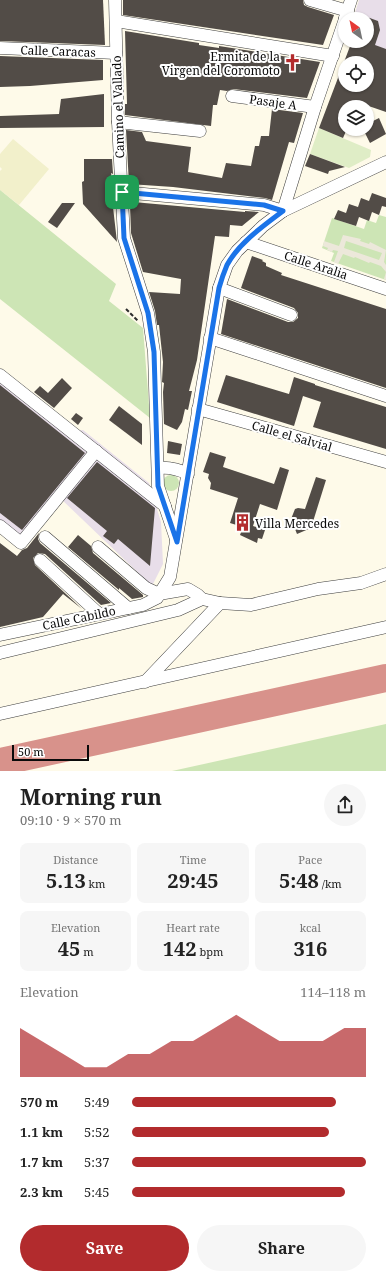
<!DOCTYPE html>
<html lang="en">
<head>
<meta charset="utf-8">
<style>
	body { margin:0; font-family:"Noto Serif",serif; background:#f6f6f6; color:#222; height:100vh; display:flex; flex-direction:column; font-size:15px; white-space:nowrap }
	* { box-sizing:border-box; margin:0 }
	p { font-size:13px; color:#767676 }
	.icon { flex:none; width:22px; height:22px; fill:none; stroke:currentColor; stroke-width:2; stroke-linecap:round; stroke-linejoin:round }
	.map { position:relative; height:771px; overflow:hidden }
	.details { display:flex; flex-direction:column; background:#fff; flex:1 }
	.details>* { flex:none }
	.needle { width:26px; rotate:327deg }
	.tools { position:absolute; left:338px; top:12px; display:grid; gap:8px }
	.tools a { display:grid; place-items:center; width:36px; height:36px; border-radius:50%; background:#fff; box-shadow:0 1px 3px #0004; font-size:20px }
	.scale { position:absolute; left:12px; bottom:10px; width:77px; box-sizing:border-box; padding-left:4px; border:2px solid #0a0a0a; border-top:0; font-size:11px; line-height:14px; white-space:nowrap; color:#0a0a0a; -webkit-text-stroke:3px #fff; paint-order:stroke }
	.pin { position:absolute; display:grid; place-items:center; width:34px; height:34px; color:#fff; margin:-17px; border-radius:8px; box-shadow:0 2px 6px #0006 }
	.round { display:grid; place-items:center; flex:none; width:42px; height:42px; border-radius:21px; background:#f6f6f6 }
	.overview { display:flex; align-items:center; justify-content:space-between; height:68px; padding:0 20px }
	h1 { font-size:22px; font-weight:700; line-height:30px }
	.metrics { display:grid; grid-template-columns:repeat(3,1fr); gap:6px; height:68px; padding:4px 20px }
	.metrics div { display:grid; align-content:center; border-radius:8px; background:#f6f6f6; text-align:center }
	.metrics b { font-size:20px; font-weight:700 }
	.metrics small { font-size:11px; font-weight:400 }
	.metrics p { font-size:11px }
	.chart { height:112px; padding:8px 20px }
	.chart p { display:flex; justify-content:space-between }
	.chart svg { width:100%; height:72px; margin-top:4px; fill:#b22b2d; opacity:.7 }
	.button { display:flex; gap:8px; margin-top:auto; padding:8px 20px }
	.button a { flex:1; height:46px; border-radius:24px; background:#b22b2d; color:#fff; font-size:16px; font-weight:700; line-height:46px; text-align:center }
	.button a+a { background:#f6f6f6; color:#222 }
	ul { padding:0 20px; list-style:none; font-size:13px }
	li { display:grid; grid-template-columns:64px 48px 1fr; align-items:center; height:30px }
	li i { height:10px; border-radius:5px; background:#b22b2d }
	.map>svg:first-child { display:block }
</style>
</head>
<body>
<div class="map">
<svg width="386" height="771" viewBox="0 0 386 771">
	<rect width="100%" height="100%" fill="#fefae9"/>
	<!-- industrial -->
	<g fill="#e8dee9">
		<polygon points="359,0 386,0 386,49 370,54 350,47 352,41 367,41 367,19 353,19"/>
		<polygon points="0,376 64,432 83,430 149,483 161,522 163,564 152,586 59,497 21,543 0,527"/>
	</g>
	<!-- farmland -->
	<polygon fill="#f2f0cb" points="13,139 49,169 19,205 0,190 0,171 2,169 0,167 0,154"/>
	<!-- green -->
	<g fill="#cde5b5">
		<polygon points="0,190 116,284 109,301 143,328 150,418 0,299"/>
		<polygon points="379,215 386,217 386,280 331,261 334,253 322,248 332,218 364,229 367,220 376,223"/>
		<circle cx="171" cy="483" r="8"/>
		<polygon points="386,724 386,771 172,771"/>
	</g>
	<!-- pitch -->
	<polygon fill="#dfedc6" points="319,128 371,150 370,157 349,168 310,154"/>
	<!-- plaza -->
	<path fill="#ece8da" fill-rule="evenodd" d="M343 235 361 239 360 241 369 244 370 242 386 250 384 262 386 265V280L384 279 386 272 381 266 370 262 369 263 355 257 354 258 343 254 338 264 334 262 338 251 333 250 332 252 327 250 328 248 323 246 324 241 339 246ZM346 241 382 253 379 260 344 248Z"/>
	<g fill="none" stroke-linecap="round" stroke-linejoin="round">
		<!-- taxiway -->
		<polyline stroke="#d8928b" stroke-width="28" points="0,762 386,678"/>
	</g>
	<!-- building -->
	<g fill="#524c47" fill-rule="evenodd">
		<polygon points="0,0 103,0 105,45 0,41"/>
		<polygon points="123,0 303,0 304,5 308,7 334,15 323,45 123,15"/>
		<path d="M367 17 378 21 380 30 375 45 386 49V112L357 102 355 107H345V129H347L343 138 319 128 352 41H367ZM345 63H367V85H345Z"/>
		<polygon points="125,31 199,43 199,45 219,48 219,46 320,62 307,98 233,89 227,91 220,90 217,105 213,105 211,126 125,115 125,104 127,104"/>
		<polygon points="0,56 103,60 103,80 30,86 0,87"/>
		<polygon points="104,94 104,127 0,128 0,116 59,114 61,99"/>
		<polygon points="272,109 303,113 294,143 289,142 272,200 265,198 173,187 129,184 126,130 142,132 146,141 191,147 188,172 222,178 226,163 251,166 255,146 259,146 261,136 269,136"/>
		<polygon points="379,118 386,134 370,143 363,129 367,129 367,124"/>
		<polygon points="310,154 345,167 329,171 328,174 305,166"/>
		<polygon points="84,159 112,159 113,174 111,173 112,180 110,181 117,242 83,204 82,182 84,181"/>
		<polygon points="372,193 386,198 386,207 382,206 379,215 372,212 369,221 359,217 356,226 334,219 338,210 346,213 349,204 358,207 361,198 369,201"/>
		<polygon points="133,202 245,212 245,211 259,212 242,226 230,225 229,237 215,236 197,360 189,391 192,391 188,410 185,409 182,422 177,430 164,424 163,392 164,383 162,382 163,362 159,325 157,325 155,311 149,292 180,294 181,279 143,272 131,233 130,205"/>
		<polygon points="62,203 75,203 57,228 48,222"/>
		<polygon points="252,256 263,260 262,261 266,263 266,266 282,273 281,275 386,309 386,388 221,334 227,299 288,322 293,322 298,318 298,313 294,308 241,288"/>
		<polygon points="226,375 289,394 294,377 315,384 315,385 386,407 386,449 313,427 321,402 303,396 294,426 217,402"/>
		<polygon points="62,378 72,388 54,408 34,392 40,386 48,393"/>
		<polygon points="0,385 85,453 22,530 0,513"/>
		<polygon points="119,406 142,424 142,445 109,420"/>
		<polygon points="76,413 83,418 78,425 71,419"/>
		<polygon points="168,441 182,444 180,455 167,453"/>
		<polygon points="210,452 226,457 223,467 274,484 280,467 289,470 277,510 260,504 253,526 265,530 262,539 258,538 257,543 240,535 243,527 230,523 238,498 210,489 211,483 208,478 209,474 203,472"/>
		<polygon points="97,462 155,508 150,566 118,539 114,544 103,536 107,531 67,498"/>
		<polygon points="316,477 326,480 311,528 297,534 291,519 295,509 298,508 305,509"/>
		<polygon points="39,533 38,539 40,543 111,603 101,605 45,554 38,553 33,558 35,565 82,609 63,594 43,617 0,627 0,543 17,556 22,550 27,548"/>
		<polygon points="78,535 91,546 93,553 143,595 143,597 132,599 119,588 119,590 68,547"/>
	</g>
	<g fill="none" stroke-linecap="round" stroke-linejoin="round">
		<defs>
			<g id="minor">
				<polyline points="115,0 118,122 124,238 148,313 154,352 158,486 176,539"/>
				<polyline points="310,0 348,11"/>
				<polyline points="345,18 351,0"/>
				<polyline points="116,21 333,56"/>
				<polyline points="0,48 116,53"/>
				<polyline points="232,96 315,107"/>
				<polyline points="118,122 200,131"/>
				<polyline points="122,192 264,205 283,211"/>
				<polyline points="283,211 315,107 345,19"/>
				<polyline points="246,242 386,289"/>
				<polyline points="219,288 291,315"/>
				<polyline points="210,338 386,396"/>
				<polyline points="0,375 165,506"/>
				<polyline points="198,409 386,462"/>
				<path d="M159 468C170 467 178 469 188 474"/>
				<polyline points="0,526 21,543 96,451"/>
				<polyline points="45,537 128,608"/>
				<polyline points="98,547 146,588 159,594 188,589 198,595 202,599"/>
				<polyline points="40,560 98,613"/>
				<polyline points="0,635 143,605 157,598 170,577 219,288 227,265 237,251 263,226 283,211 386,162"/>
				<polyline points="0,653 178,610 202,599 220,603"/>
				<polyline points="145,682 220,603 251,605 318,589 361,583 386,574"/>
				<polyline points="0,714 386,627"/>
			</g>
		</defs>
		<!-- minor casing -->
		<use href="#minor" stroke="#3d3d3d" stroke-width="13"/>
		<!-- path -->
		<polyline stroke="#2c2c2c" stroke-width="2" stroke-dasharray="4 2" stroke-linecap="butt" points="126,309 138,321"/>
		<!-- minor -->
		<use href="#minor" stroke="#fff" stroke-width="12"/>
	</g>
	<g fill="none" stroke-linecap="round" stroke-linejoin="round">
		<defs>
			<path id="route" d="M122 192 264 205 283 211C263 226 239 243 227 265 224 272 221 281 219 288L177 542 158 486 154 352 148 313 124 238Z"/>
		</defs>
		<!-- route casing -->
		<use href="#route" stroke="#fff" stroke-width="8"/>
		<!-- route -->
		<use href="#route" stroke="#1a73e8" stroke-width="5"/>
	</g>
	<!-- icons -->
	<defs>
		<symbol id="church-bare" viewBox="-9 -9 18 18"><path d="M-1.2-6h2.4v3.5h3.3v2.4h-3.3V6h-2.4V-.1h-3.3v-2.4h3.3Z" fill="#b22b2d" stroke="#fff" stroke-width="2.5" paint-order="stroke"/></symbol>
		<symbol id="building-bare" viewBox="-9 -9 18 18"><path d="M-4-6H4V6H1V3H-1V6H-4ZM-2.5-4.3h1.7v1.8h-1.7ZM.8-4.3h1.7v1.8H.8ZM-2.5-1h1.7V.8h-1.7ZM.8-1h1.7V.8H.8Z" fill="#b22b2d" stroke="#fff" stroke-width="2.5" paint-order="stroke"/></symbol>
	</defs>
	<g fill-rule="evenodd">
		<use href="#church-bare" x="280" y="50" width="25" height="25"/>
		<use href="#building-bare" x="230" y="510" width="25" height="25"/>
	</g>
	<g text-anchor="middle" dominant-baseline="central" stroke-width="4" stroke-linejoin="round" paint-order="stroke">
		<!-- street labels -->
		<g font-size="12" fill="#0a0a0a" stroke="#fff">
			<text transform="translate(58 51) rotate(2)">Calle Caracas</text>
			<text transform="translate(273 102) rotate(8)">Pasaje A</text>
			<text transform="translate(118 107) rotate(-92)">Camino el Vallado</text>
			<text transform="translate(316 265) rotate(18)">Calle Aralia</text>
			<text transform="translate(292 436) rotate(16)">Calle el Salvial</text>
			<text transform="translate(79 618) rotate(-12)">Calle Cabildo</text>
		</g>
		<!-- poi labels -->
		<g font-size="12" fill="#0a0a0a" stroke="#fff" text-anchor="end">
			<text x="280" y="56">Ermita de la<tspan x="280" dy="14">Virgen del Coromoto</tspan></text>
			<text x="255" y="523" text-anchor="start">Villa Mercedes</text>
		</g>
	</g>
</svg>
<div class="tools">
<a><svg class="needle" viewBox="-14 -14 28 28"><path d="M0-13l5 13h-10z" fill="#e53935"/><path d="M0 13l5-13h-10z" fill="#767676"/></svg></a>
<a><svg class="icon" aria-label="locate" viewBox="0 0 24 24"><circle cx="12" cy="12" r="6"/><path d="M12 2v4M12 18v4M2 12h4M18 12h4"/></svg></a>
<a><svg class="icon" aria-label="layers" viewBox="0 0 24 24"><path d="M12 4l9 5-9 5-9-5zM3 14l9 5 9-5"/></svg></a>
</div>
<div class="scale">50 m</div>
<div class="pin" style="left:122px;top:192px;background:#1e9e55"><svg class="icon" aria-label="arrive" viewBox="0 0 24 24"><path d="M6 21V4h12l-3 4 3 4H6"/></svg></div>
</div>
<section class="details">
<div class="overview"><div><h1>Morning run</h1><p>09:10 · 9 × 570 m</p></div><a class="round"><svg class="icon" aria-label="share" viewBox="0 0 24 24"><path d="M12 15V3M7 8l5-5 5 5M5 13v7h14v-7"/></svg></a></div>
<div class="metrics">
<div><p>Distance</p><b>5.13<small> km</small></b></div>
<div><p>Time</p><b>29:45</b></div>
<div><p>Pace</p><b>5:48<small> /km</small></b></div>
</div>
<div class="metrics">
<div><p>Elevation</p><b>45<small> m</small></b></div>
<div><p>Heart rate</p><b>142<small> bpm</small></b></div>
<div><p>kcal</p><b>316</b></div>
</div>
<div class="chart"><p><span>Elevation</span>114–118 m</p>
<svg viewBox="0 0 160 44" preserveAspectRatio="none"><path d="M0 44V14L10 22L20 30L30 38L40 38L50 30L60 30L70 22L80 22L90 14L100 6L110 14L120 22L130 22L140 22L150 14L160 14V44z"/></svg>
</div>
<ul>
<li><b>570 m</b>5:49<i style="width:87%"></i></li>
<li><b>1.1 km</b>5:52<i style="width:84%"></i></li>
<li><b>1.7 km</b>5:37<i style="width:100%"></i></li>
<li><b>2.3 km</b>5:45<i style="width:91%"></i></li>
</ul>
<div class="button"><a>Save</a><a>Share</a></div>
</section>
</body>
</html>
